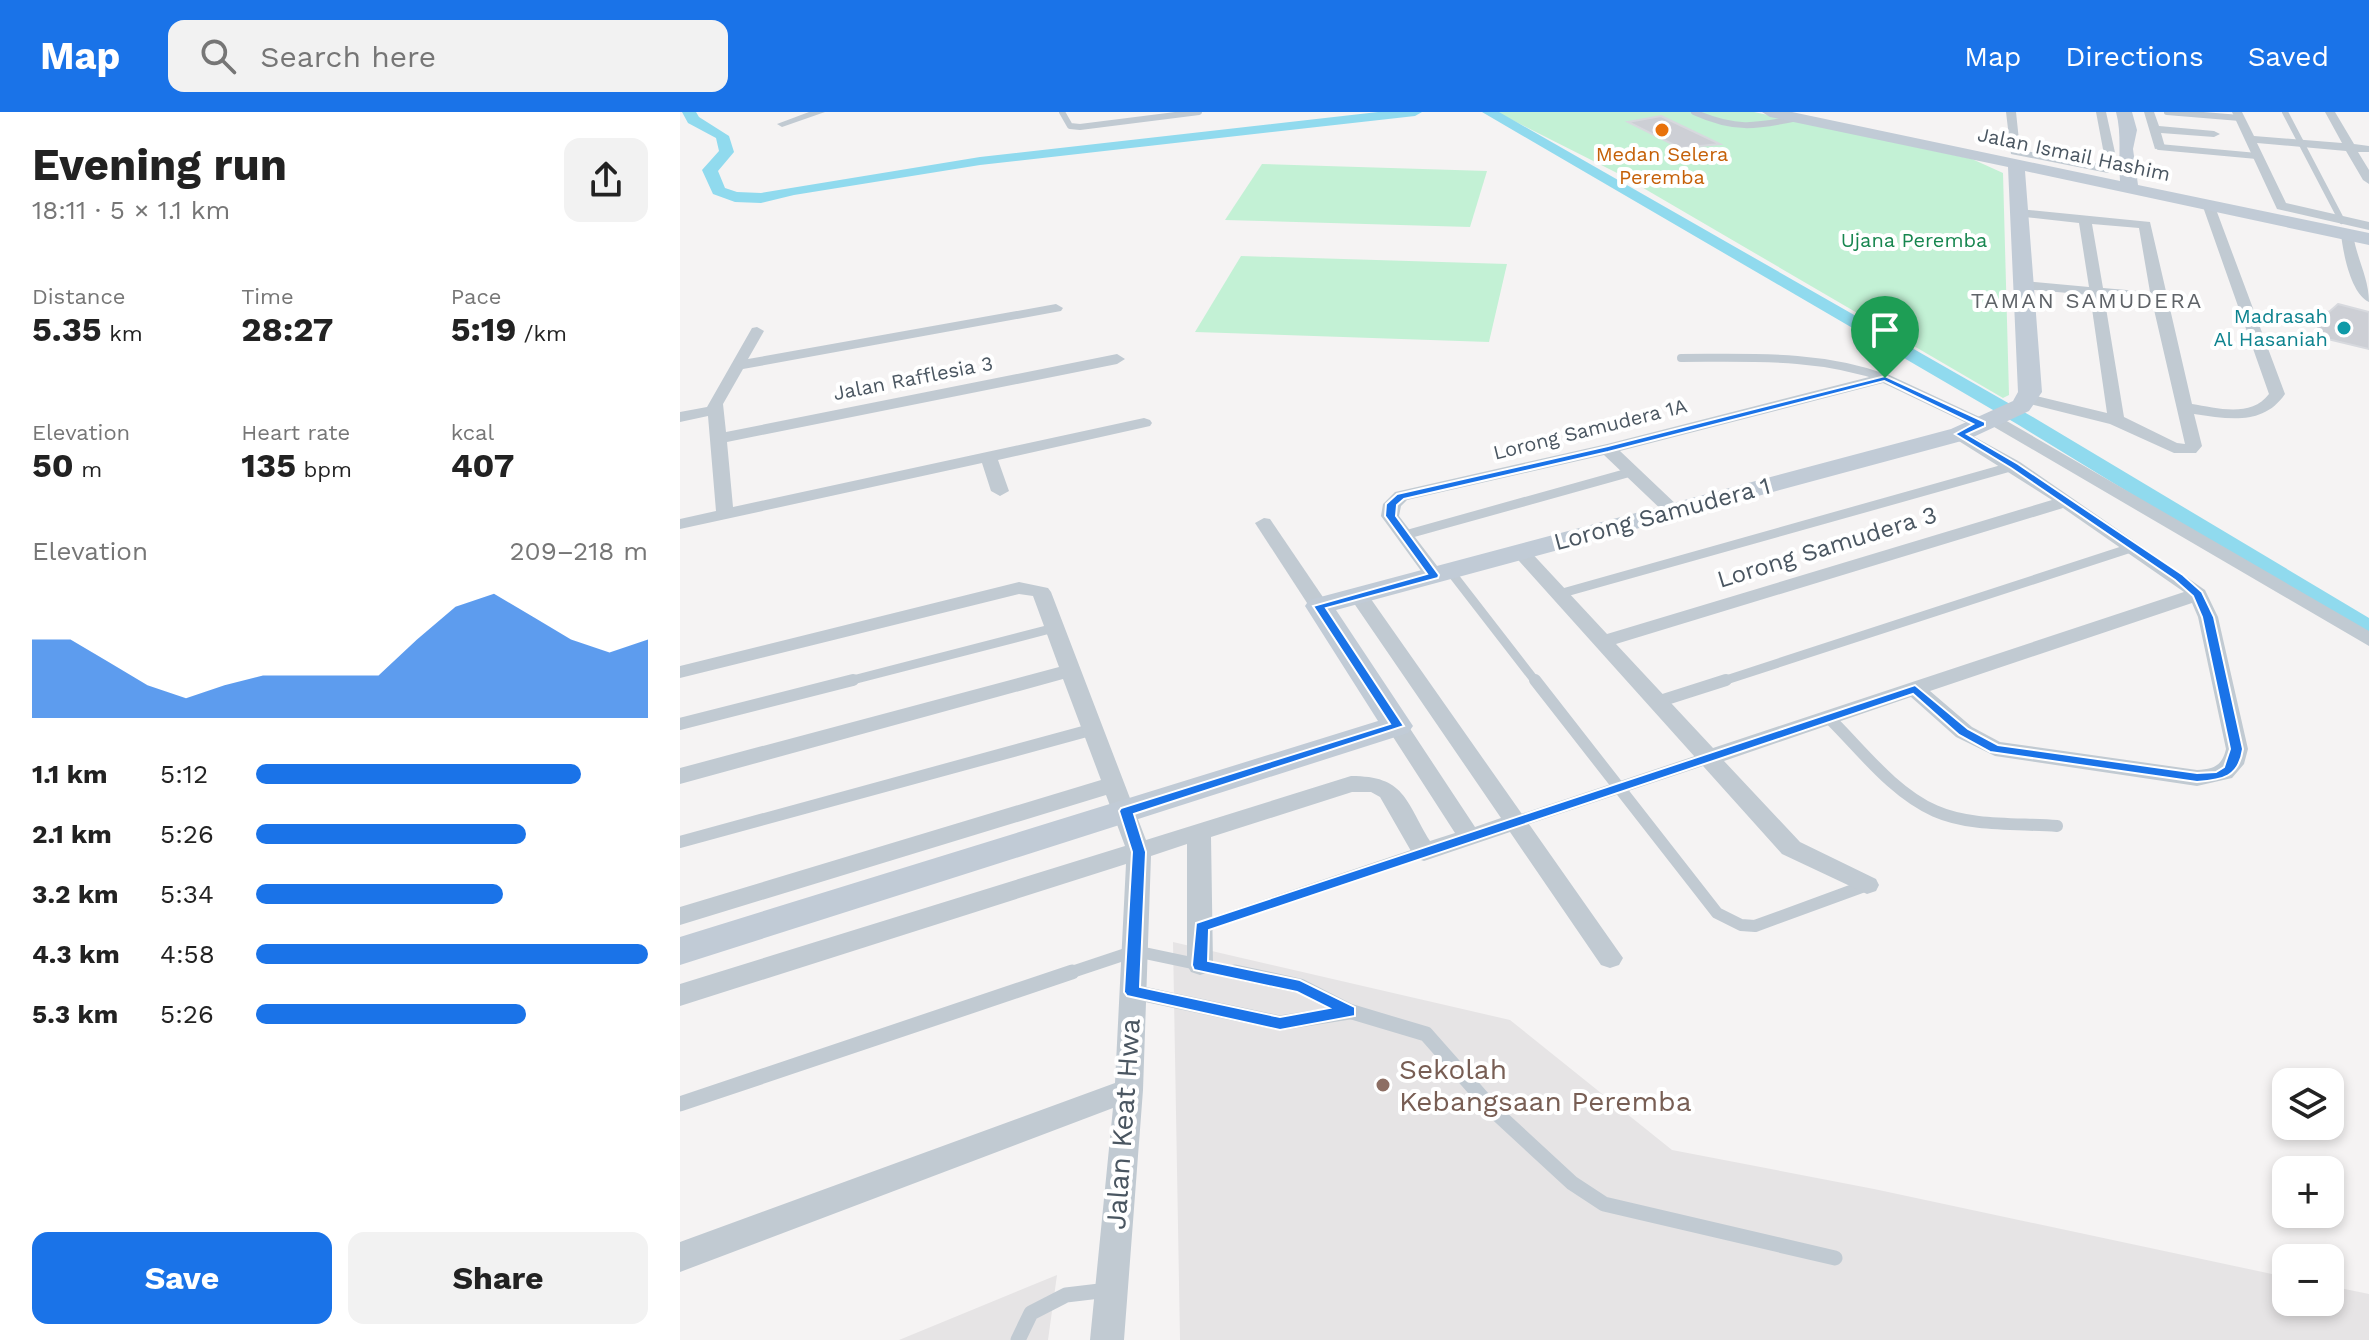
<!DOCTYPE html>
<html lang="en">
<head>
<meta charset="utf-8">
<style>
	body { margin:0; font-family:"Work Sans",sans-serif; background:#f2f2f2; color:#222; height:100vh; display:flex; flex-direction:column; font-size:30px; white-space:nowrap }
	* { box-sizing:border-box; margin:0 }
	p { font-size:26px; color:#767676 }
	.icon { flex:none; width:44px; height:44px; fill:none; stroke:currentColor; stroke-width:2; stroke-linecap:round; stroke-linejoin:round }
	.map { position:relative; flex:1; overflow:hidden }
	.panel { display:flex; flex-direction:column; background:#fff; width:680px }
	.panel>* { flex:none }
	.tools { position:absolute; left:1592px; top:956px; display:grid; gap:16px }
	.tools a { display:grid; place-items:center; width:72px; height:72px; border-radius:16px; background:#fff; box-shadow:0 4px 12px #0003; font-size:40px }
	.pin { position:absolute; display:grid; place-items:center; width:68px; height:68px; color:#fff; margin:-82px -34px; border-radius:50% 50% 50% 0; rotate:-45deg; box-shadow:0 0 8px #0007 }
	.pin .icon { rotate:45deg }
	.round { display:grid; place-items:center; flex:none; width:84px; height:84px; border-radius:16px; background:#f2f2f2 }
	.summary { display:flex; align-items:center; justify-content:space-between; height:136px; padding:0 32px }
	h1 { font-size:44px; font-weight:700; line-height:60px }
	.stats { display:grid; grid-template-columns:repeat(3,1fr); gap:12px; height:136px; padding:8px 32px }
	.stats div { display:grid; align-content:center }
	.stats b { font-size:34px; font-weight:700 }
	.stats small { font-size:22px; font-weight:400 }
	.stats p { font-size:22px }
	.chart { height:224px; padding:16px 32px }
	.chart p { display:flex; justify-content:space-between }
	.chart svg { width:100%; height:144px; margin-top:8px; fill:#1a73e8; opacity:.7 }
	.primary-button { display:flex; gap:16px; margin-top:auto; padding:16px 32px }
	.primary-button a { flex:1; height:92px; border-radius:16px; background:#1a73e8; color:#fff; font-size:32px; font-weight:700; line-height:92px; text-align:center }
	.primary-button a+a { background:#f2f2f2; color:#222 }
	ul { padding:0 32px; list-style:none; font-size:26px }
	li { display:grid; grid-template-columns:128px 96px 1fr; align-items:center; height:60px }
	li i { height:20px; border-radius:10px; background:#1a73e8 }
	header { display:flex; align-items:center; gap:48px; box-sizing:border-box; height:112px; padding:0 40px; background:#1a73e8; color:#fff }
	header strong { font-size:38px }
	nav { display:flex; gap:44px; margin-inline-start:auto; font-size:28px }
	.search { width:560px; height:72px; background:#f2f2f2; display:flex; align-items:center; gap:20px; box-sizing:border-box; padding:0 28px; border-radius:16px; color:#767676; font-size:30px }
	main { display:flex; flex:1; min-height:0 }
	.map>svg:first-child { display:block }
</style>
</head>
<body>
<header>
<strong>Map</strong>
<div class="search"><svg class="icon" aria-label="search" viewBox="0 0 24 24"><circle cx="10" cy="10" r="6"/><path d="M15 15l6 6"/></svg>Search here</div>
<nav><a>Map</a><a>Directions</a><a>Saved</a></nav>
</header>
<main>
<section class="panel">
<div class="summary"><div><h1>Evening run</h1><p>18:11 · 5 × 1.1 km</p></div><a class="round"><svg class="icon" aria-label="share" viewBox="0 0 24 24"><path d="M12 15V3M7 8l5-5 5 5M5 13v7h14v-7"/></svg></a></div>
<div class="stats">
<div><p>Distance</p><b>5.35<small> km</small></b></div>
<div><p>Time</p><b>28:27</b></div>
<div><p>Pace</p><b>5:19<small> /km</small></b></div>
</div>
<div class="stats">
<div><p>Elevation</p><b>50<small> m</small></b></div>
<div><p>Heart rate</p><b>135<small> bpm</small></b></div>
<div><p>kcal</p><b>407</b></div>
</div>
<div class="chart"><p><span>Elevation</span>209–218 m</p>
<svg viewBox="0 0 160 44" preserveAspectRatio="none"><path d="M0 44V20L10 20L20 27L30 34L40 38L50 34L60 31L70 31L80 31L90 31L100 20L110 10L120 6L130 13L140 20L150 24L160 20V44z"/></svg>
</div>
<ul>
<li><b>1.1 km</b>5:12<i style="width:83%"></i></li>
<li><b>2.1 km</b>5:26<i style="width:69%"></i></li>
<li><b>3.2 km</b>5:34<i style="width:63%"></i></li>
<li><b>4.3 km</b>4:58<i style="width:100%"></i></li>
<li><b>5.3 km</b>5:26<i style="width:69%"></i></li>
</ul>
<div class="primary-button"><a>Save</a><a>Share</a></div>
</section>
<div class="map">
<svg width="1689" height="1228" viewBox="0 0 1689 1228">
	<rect width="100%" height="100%" fill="#f5f3f3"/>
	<!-- education -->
	<g fill="#e6e4e5">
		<polygon points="493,830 830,908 992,1038 1194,1077 1606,1165 1606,1190 1650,1190 1650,1174 1689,1182 1689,1228 500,1228"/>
		<polygon points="377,1163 368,1228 219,1228"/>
	</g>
	<!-- green -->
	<g fill="#c3f1d5">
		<polygon points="816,0 1074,0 1292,47 1323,61 1329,283 1323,286 941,63"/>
		<polygon points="582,52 807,59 790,115 545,108"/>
		<polygon points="561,144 827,152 809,230 515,220"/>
	</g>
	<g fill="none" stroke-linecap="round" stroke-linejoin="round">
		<!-- canal -->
		<g fill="#90daee" fill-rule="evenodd">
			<polygon points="2,0 16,0 19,5 49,24 54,40 38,59 45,76 57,80 81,81 300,45 698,0 742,0 735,4 300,53 114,83 81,91 55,90 33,82 22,58 39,39 36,26 8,11"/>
			<polygon points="802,0 819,0 1351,304 1689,506 1689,525 1680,522 1337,312"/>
		</g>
	</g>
	<!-- building -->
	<g fill="#cdcfd5" stroke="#d7d9de" stroke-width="2">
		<polygon points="981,4 1040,32 1000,36 948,10"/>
		<polygon points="1658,192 1689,200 1689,237 1639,225 1637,197 1649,200"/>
	</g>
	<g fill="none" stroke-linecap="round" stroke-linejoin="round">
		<!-- lane-far4 -->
		<g stroke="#c1cad2" stroke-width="6">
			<polyline points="382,0 390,14 400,15 519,0"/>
			<path d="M1014 0C1054 18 1075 15 1117 6"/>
			<polyline points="1487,0 1560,6"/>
			<polyline points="1605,0 1662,109"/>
			<polyline points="1479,35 1577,44"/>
		</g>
		<!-- lane-far3 -->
		<path stroke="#c1cad2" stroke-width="8" d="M1001 246C1071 246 1139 242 1205 266"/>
		<!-- lane-far2 -->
		<g stroke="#c1cad2" stroke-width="9">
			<polyline points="725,423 951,360"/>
			<polyline points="770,459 856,570"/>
			<polyline points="879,482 1334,354"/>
			<polyline points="165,570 374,516"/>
			<polyline points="1040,570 1454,435"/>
		</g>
		<!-- lane-far1 -->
		<g stroke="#c1cad2" stroke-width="12">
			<polyline points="855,568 1037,801 1061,813 1075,814 1187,773"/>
			<polyline points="977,590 1046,568"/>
			<path d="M1148 605C1180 636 1212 680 1255 699 1291 715 1338 711 1377 714"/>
			<polyline points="0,612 173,568"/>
			<polyline points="836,710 1028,646"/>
			<polyline points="0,730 414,617"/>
			<polyline points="521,815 744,740"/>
			<polyline points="386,862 455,839 564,862"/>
		</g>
		<!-- lane -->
		<g stroke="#c1cad2" stroke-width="15">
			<polyline points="555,860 620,874 669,899 746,922 814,999 892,1071 924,1092 1155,1146"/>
			<polyline points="454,880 600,911 669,900"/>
			<polyline points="0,992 392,860"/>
			<polyline points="338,1228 351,1201 386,1183 428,1178"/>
		</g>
		<!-- street -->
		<g fill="#c1cad2" fill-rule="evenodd">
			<polygon points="129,0 145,0 102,15 97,12"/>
			<polygon points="1326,0 1336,0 1340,38 1426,53 1416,0 1426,0 1438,54 1428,61 1331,42"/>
			<polygon points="1464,0 1474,0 1479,14 1534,19 1540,22 1534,25 1481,21 1485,35 1475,37"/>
			<polygon points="1552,0 1562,0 1574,24 1662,31 1645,0 1655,0 1674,32 1689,34 1689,40 1678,40 1689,58 1689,72 1683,68 1666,39 1577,31 1606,91 1689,110 1689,118 1597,97"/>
			<path d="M1524 89 1534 92 1605 282C1583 314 1549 307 1514 302L1522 334 1516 341H1494L1430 312 1342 290V284L1348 282 1427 301 1410 183 1343 177 1336 173 1343 169 1409 175 1399 111 1335 104V98L1339 97 1470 110 1512 292C1537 296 1571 306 1589 282L1522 92ZM1412 112 1459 116 1470 180 1423 176ZM1424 184 1472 189 1505 332 1497 331 1444 305Z"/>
			<path d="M1667 118 1673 122C1677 148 1689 166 1689 190 1671 182 1663 141 1661 122Z"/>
			<polygon points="376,192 383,196 381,199 63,257 43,292 46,320 437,242 445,247 437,252 47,330 53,395 464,306 470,308 472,311 470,314 318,348 329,379 320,384 311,379 302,351 0,417 0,407 36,399 28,304 0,310 0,300 27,295 72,216 77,215 84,219 68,247"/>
			<polygon points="1205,261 1304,307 1306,304 1318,304 1689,519 1689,534 1309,312 1301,317 1295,315 1203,271 940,339 999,395 1002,399 999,403 987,403 924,343 727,388 721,394 719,404 764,463 761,467 747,467 701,404 703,392 715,380 927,332"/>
			<path d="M1280 317 1340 350 1525 478 1538 505 1568 637 1564 652 1552 666 1517 674 1315 644 1276 625 1231 585 1044 649 1120 730 1196 767 1199 773 1196 779 1187 782 1102 742 831 440 833 436H847L927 522 1372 388 1274 326 1272 322ZM1383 396 1504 480 1033 636 936 532ZM1512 491 1518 505 1546 637C1542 654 1534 657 1517 658L1320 630 1292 615 1250 579Z"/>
			<polygon points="584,406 590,407 649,494 646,498 632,498 629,494 575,411"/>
			<path d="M339 470 368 476 371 480 466 728 671 664C725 664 725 688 750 729L775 721 706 614 709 609H725L795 715 821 706 669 484 679 478 686 480 943 846 939 853 930 856 921 853 830 720 744 749 735 746 700 685 691 680H672L531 725 533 853 529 860 520 863 511 860 507 853V732L471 744 463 978 444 1228H410L433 996 0 1160V1130L435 971 446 752 0 894V872L445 734 426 683 0 813V795L421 668 383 567 0 672V656L379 555 353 484 339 482 0 566V554Z"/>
		</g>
		<!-- secondary -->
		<path fill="#c1cbd6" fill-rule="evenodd" d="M1082 0H1112L1440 69C1438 45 1442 22 1436 0H1452L1457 18 1453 37 1458 73 1689 121V133L1345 59 1362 280 1349 299 1289 327 656 498 733 614 728 621 0 853V825L698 609 625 494 629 488 1271 317 1333 289 1338 280 1328 55 1090 5Z"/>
	</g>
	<!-- route -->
	<path fill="#1a73e8" stroke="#fff" stroke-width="2" fill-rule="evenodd" d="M1205 264 1305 310V314L1287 322 1338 352 1503 463 1522 480 1534 505 1563 637C1559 665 1543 668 1517 670L1310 640 1279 623 1233 582 529 818 528 849 620 868 675 895V904L600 918 447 884 444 880 452 740 439 699 441 696 710 612 633 494 747 462 705 404 706 392 717 382 928 334ZM1204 269 1293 312 1275 322 1331 356 1495 468 1513 484 1522 505 1550 637 1544 655 1536 660 1517 661 1318 633 1288 617 1235 573 516 811 512 853 514 858 617 880 649 896 600 905 460 875 466 740 454 702 724 614 646 496 758 466 759 463 716 404 717 393 724 387 928 340Z"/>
	<!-- markers -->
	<circle fill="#e8710a" stroke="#fff" stroke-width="3" cx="982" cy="18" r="8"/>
	<circle fill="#0f9aa8" stroke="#fff" stroke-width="3" cx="1664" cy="216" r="8"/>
	<circle fill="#8d6e63" stroke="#fff" stroke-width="3" cx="703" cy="973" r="8"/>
	<g text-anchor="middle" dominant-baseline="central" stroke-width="8" stroke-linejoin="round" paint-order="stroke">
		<!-- far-food labels -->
		<g font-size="20" fill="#c56008" stroke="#fff">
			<text x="982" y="42">Medan Selera<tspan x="982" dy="23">Peremba</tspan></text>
		</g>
		<!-- far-street labels -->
		<g font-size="20" fill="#4a5661" stroke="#fff">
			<text transform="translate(1394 42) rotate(12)">Jalan Ismail Hashim</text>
			<text transform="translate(233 266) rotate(-11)">Jalan Rafflesia 3</text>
			<text transform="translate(910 317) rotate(-14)">Lorong Samudera 1A</text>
		</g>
		<!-- far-park labels -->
		<g font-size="20" fill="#17864f" stroke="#fff">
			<text x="1234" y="128">Ujana Peremba</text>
		</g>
		<!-- far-culture labels -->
		<g font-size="20" fill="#0d838f" stroke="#fff" text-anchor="end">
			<text x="1648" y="204">Madrasah<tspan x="1648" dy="23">Al Hasaniah</tspan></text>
		</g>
		<!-- far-neighbourhood labels -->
		<g font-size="22" letter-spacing="2" fill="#5f6368" stroke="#fff">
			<text x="1407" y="188">TAMAN SAMUDERA</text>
		</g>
		<!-- street labels -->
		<g font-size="24" fill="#4a5661" stroke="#fff">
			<text transform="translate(982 402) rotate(-15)">Lorong Samudera 1</text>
			<text transform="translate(1147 435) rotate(-17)">Lorong Samudera 3</text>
		</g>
		<!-- near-education labels -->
		<g font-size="28" fill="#785e54" stroke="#fff" text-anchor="start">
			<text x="719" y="957">Sekolah<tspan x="719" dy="32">Kebangsaan Peremba</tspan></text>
		</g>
		<!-- near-street labels -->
		<g font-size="28" fill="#4a5661" stroke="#fff">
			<text transform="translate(443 1012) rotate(-86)">Jalan Keat Hwa</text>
		</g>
	</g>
</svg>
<div class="tools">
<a><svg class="icon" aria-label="layers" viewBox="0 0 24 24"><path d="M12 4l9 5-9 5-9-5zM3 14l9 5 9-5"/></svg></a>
<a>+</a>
<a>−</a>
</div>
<div class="pin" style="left:1205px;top:266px;background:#1e9e55"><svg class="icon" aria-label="arrive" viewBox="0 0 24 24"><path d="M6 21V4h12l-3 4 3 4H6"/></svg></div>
</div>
</main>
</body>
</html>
